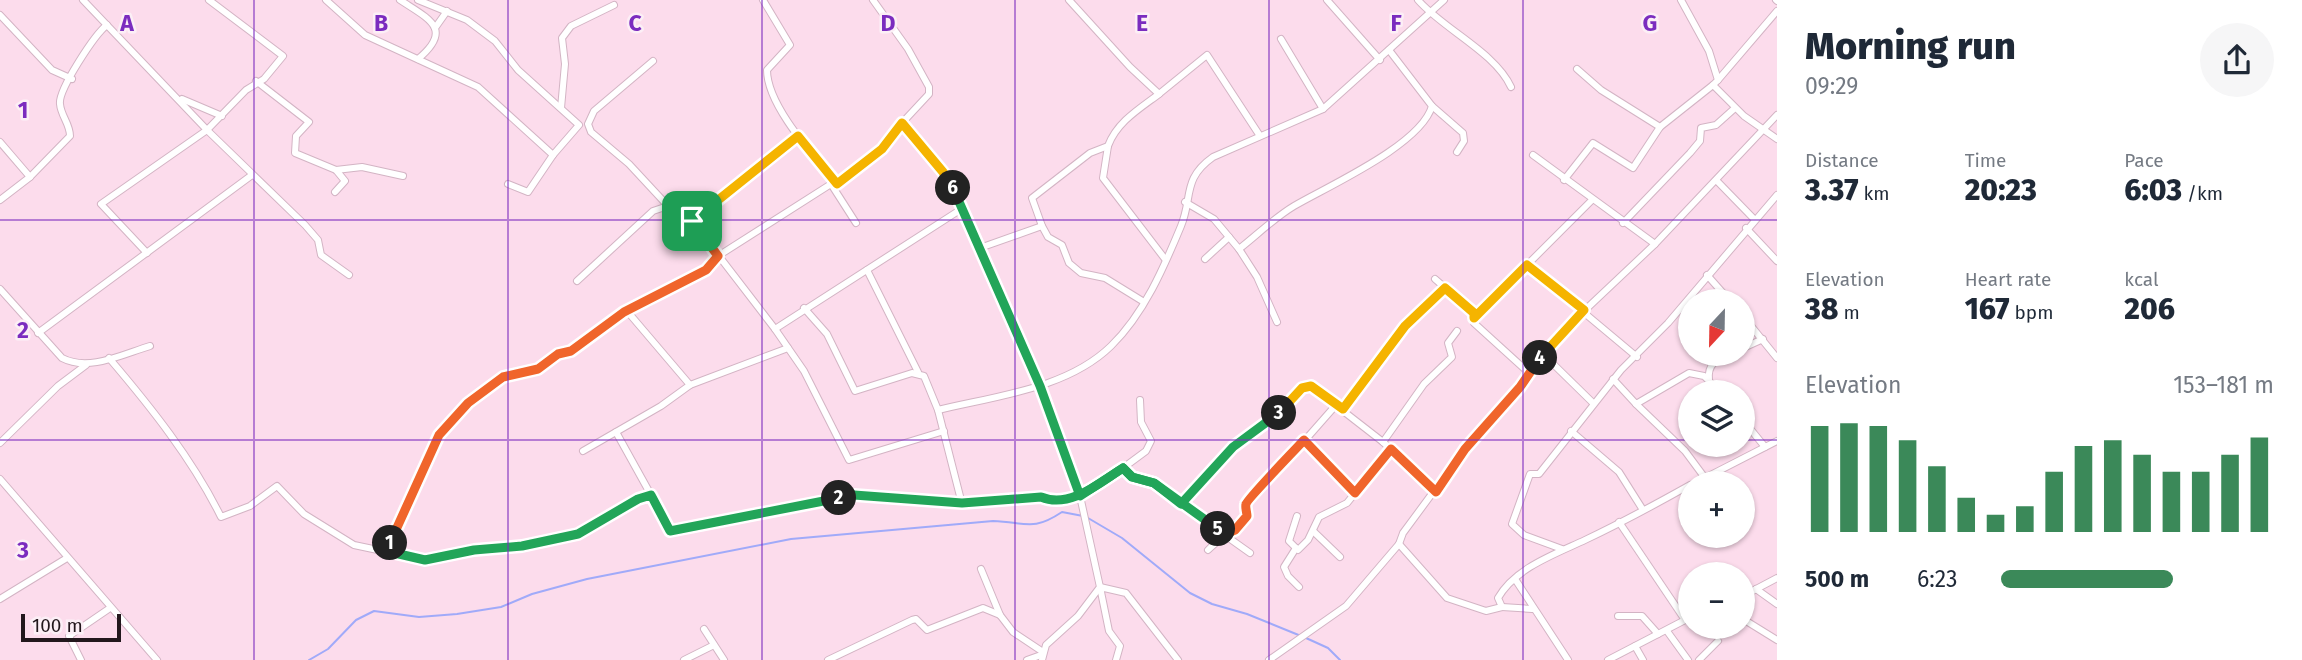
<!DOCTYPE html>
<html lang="en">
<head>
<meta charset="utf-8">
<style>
	body { margin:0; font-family:"Fira Sans",sans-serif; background:#f6f6f7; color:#1f2937; height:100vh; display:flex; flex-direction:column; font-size:26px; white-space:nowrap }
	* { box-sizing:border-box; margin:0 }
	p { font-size:23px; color:#747a83 }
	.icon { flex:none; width:38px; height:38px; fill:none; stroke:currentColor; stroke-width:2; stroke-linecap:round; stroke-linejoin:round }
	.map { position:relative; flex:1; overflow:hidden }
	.details { display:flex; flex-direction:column; background:#fff; width:525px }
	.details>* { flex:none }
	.needle { width:46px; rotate:202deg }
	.buttons { position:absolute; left:1678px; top:289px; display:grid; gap:14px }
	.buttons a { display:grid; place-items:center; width:77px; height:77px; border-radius:50%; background:#fff; box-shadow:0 2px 5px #0004; font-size:35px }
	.scale { position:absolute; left:21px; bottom:18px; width:100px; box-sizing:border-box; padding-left:7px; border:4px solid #22171c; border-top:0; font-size:19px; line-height:24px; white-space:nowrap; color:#22171c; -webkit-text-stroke:5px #fceff6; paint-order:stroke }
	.pin { position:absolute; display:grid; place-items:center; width:60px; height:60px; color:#fff; margin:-30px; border-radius:14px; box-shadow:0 4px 10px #0006 }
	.km { position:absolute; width:35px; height:35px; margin:-18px; border-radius:50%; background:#222; color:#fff; font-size:19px; line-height:35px; text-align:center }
	.round { display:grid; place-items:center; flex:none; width:74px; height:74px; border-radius:37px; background:#f6f6f7 }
	.overview { display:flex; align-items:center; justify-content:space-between; height:119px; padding:0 28px }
	h1 { font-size:38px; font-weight:800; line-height:52px }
	.figures { display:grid; grid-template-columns:repeat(3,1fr); gap:10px; height:119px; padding:7px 28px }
	.figures div { display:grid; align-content:center }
	.figures b { font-size:30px; font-weight:800 }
	.figures small { font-size:19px; font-weight:400 }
	.figures p { font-size:19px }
	.chart { height:196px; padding:14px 28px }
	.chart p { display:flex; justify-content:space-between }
	.chart svg { width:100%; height:126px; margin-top:7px; stroke:#3b8959; stroke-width:6 }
	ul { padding:0 28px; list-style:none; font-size:23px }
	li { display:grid; grid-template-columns:112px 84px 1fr; align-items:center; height:52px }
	li i { height:18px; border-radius:9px; background:#3b8959 }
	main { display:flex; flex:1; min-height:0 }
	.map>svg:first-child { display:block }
</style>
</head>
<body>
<main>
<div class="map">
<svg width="1777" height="660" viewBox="0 0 1777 660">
	<rect width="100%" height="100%" fill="#fcdcec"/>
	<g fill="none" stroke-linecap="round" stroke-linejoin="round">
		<!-- stream -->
		<g stroke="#a0aaf9" stroke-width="2">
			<polyline points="1088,518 1122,538 1190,593 1212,604 1247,614 1301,636"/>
			<polyline points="1306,638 1328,648 1340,660"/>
			<path d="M309 660 328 649 356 620 374 611 419 617 457 614 501 607 532 594 587 579 791 539 993 521C1026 522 1032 532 1062 512L1083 516"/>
		</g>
		<defs>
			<g id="street">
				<polyline points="83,0 207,130 246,90 264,79 283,56 209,0"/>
				<polyline points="326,0 365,35 478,87 553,155 579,125 518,70 495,41 467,20 418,0"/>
				<path d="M400 0C429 19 454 29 418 59"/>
				<path d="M763 0 790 45 767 70C767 106 815 157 837 184"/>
				<polyline points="873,0 908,49 929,87 929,94 902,123 943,172 963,208 977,249 1016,332 1080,496 1100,587 1078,616 1046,645 1042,660"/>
				<polyline points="1069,0 1130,67 1159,94 1207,55 1260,136"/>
				<polyline points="1327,0 1380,60"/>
				<path d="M1418 0C1443 29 1495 52 1511 87"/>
				<polyline points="1681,0 1709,51 1718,80 1713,85 1744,116 1777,139"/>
				<polyline points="1776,0 1777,1"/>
				<polyline points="0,15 52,70 72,79"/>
				<polyline points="435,28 447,11"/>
				<polyline points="1281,39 1323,109"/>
				<polyline points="653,61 594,111 588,124 591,132 629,164 668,206 692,221 775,329 963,208"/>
				<polyline points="1577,69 1601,90 1660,127"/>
				<polyline points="1718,80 1777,11"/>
				<polyline points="256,81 309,122 296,136 295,153 336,170 345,181 335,192"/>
				<polyline points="182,99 222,116"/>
				<polyline points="1432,106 1463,133 1464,141 1457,152"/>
				<polyline points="561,108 565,64 562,38 571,26 614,5"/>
				<path d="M0 142 30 177 70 136C70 124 61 116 60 104 58 90 95 34 107 25"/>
				<polyline points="1108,146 1103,178 1165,259"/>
				<polyline points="1533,155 1655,244"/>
				<polyline points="336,170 362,167 403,176"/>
				<polyline points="1564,180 1593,143 1633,168 1660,127 1713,85"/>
				<polyline points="1717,181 1754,219"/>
				<polyline points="508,184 528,192 553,155"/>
				<polyline points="831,184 856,223"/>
				<polyline points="0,200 30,177"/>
				<path d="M1185 202 1214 219 1239 249C1257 235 1274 218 1294 206 1328 186 1421 145 1432 106L1389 50"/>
				<polyline points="692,221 798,136"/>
				<polyline points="1623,223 1690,153 1700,141 1701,128 1716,125 1735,108"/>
				<polyline points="1746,228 1777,261"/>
				<polyline points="977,249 1042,226"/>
				<polyline points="1239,249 1257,277 1277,322"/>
				<polyline points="147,253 101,204 207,130 305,225 318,240 321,255 349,275"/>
				<polyline points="1205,259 1229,237"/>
				<polyline points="1527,265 1637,357"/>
				<polyline points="867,270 918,372"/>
				<polyline points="1707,275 1730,301"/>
				<polyline points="1435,279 1474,313 1474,323 1528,372"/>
				<polyline points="577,281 653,211 668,206"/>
				<path d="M0 289 62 358C89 372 123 354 150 346"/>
				<path d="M1144 302 1105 278 1081 273 1069 263 1062 245 1048 237 1042 226 1032 198 1090 153 1108 146C1117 122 1139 109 1159 94"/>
				<polyline points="804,308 827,334 855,391 912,373 924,376 938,410 962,504"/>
				<polyline points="627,311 690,385"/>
				<polyline points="1743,316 1777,358"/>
				<polyline points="1474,318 1592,200"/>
				<polyline points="775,329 804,371 849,460 944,431"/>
				<polyline points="38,333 252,175"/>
				<polyline points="1743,348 1763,339"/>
				<polyline points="1543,354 1593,403"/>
				<path d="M109 358C150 406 193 460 221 517L250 506 277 486 304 514 354 545 425 560 474 550 522 546 578 534 638 499 651 495 670 531 854 495 962 504 1041 497C1070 509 1099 483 1123 468L1132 477 1154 483 1181 504 1233 447 1275 417 1302 388 1311 386 1383 442 1436 492"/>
				<polyline points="1613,379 1636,404 1689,373 1704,376 1720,392"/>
				<path d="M1709 380C1707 364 1717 359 1730 354"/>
				<polyline points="1636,404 1685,451 1705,478"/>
				<polyline points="1343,409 1405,326 1445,288"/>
				<path d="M938 410C995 396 1067 389 1111 346 1144 314 1164 267 1181 226 1193 197 1182 179 1213 157L1323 109 1444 0"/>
				<polyline points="1743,420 1765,447"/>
				<polyline points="1571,431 1619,472 1643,510"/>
				<polyline points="616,432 651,495"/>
				<polyline points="1304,440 1355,493"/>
				<polyline points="1383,442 1424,384 1452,357 1448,343 1457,331"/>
				<polyline points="0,443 58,386 86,365"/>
				<polyline points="583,451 661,406 690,385 788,348"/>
				<polyline points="1123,468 1146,451 1151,441 1141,422 1140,400"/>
				<polyline points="0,479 157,660"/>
				<polyline points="1695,483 1777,441"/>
				<polyline points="1181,504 1250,553"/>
				<polyline points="1297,516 1289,541 1298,550 1308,540 1319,517 1347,503 1391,449"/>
				<polyline points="1619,522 1685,620"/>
				<polyline points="1313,531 1340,557"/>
				<path d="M1399 544 1447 598 1486 611 1502 607 1498 598C1515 568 1555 554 1585 540 1621 523 1656 504 1690 485"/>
				<polyline points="1296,548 1284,567 1288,576 1299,587"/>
				<polyline points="1562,549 1524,535 1512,524 1530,474 1539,474 1621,370 1668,323 1777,195"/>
				<polyline points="386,550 439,435 468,403 503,377 538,368 558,354 571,351 624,312 648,303 706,270 718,256 831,184 837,184 882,149 902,123"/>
				<path d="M1208 550C1221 537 1235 530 1247 516L1246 505 1252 494 1277 472 1336 405"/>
				<polyline points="981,569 1000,615"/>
				<polyline points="1515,579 1568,660"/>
				<polyline points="1756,589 1777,604"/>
				<polyline points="1743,596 1777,578"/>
				<polyline points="0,599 67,558"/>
				<polyline points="1502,607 1532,609"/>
				<polyline points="1618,616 1642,616 1658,634"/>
				<polyline points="1743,619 1777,640"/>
				<polyline points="704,629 724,660"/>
				<polyline points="1667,631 1688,660"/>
				<polyline points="1635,646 1643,660"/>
				<polyline points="81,660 69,636 110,608"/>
				<polyline points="684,660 714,645"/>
				<polyline points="828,660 912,620 916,619 927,630 983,608 1000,615 1013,632 1043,652"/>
				<polyline points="1027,660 1041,655"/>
				<polyline points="1116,660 1120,646 1109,631 1100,587 1126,593 1178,660"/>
				<polyline points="1269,660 1346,606 1399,544 1403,533 1465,449 1520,387 1531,368 1584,311 1655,244 1777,115"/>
				<polyline points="1608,660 1685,620 1690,620"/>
				<polyline points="1699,660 1718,641"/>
			</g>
		</defs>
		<!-- street casing -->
		<use href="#street" stroke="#d3b4c4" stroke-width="8"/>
		<!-- street -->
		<use href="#street" stroke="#fff" stroke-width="6"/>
	</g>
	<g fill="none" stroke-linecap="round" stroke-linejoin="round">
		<defs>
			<polyline id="split-1" points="390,543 439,435 468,403 503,377 538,369 558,354 571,351 624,312 706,270 718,256 692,221"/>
			<polyline id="split-2" points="390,543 386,551 425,560 474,550 522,546 578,534 638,499 651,495 670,531 839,498"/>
			<path id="split-3" d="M839 498 854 495 962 503 1041 497C1070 509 1099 483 1123 468L1132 477 1154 483 1181 504 1233 447 1279 413"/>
			<polyline id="split-4" points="1279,413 1302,388 1311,386 1343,409 1405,326 1445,288 1474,313 1474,318 1527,265 1584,310 1540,358"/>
			<path id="split-5" d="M1218 529 1225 534 1235 530 1247 516C1247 513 1245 507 1246 504 1247 499 1296 449 1304 440L1355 493 1391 449 1436 492 1465 449 1520 387 1540 358"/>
			<polyline id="split-6" points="953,188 1040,386 1080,496 1123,468 1132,477 1154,483 1218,529"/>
			<polyline id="split-7" points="692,221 798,136 837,184 882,149 902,123 943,172 953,188"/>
		</defs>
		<!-- split-1 casing -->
		<use href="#split-1" stroke="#fff" stroke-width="14"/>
		<!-- split-2 casing -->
		<use href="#split-2" stroke="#fff" stroke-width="14"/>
		<!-- split-3 casing -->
		<use href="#split-3" stroke="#fff" stroke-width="14"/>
		<!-- split-4 casing -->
		<use href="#split-4" stroke="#fff" stroke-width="14"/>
		<!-- split-5 casing -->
		<use href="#split-5" stroke="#fff" stroke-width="14"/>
		<!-- split-6 casing -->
		<use href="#split-6" stroke="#fff" stroke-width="14"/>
		<!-- split-7 casing -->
		<use href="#split-7" stroke="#fff" stroke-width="14"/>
		<!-- split-1 -->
		<use href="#split-1" stroke="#f0652b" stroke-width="9"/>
		<!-- split-2 -->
		<use href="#split-2" stroke="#22a559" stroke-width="9"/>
		<!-- split-3 -->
		<use href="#split-3" stroke="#22a559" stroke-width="9"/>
		<!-- split-4 -->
		<use href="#split-4" stroke="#f5b400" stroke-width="9"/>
		<!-- split-5 -->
		<use href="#split-5" stroke="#f0652b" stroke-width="9"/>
		<!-- split-6 -->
		<use href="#split-6" stroke="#22a559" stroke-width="9"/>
		<!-- split-7 -->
		<use href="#split-7" stroke="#f5b400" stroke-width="9"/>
	</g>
	<!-- grid -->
	<path fill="none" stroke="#7b2cbf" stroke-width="2" stroke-opacity="0.55" d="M254 0V660M508 0V660M762 0V660M1015 0V660M1269 0V660M1523 0V660M0 220H1777M0 440H1690M1743 440H1777"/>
	<g font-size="23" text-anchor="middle" font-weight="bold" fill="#7b2cbf" stroke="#fceff6" stroke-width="5" stroke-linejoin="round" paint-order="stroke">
		<text x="127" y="31">A</text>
		<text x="381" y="31">B</text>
		<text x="635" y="31">C</text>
		<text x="888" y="31">D</text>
		<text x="1142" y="31">E</text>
		<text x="1396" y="31">F</text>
		<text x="1650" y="31">G</text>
		<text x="23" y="118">1</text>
		<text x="23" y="338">2</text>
		<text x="23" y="558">3</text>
	</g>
</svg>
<div class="buttons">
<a><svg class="needle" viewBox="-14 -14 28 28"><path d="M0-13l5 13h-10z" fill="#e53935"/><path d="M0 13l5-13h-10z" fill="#747a83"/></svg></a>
<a><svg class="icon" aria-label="layers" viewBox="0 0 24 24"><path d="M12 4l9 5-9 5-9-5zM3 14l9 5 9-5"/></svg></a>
<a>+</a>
<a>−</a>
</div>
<div class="scale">100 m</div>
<div class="pin" style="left:692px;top:221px;background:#1e9e55"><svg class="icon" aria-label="arrive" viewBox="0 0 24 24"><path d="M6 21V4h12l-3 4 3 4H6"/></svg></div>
<b class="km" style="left:390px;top:543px">1</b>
<b class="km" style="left:839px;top:498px">2</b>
<b class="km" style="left:1279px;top:413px">3</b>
<b class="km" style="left:1540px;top:358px">4</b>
<b class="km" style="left:1218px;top:529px">5</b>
<b class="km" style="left:953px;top:188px">6</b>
</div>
<section class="details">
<div class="overview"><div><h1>Morning run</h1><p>09:29</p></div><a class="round"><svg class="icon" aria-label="share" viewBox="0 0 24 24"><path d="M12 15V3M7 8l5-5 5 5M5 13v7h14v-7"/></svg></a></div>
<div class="figures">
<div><p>Distance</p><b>3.37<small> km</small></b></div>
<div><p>Time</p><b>20:23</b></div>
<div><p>Pace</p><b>6:03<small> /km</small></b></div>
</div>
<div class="figures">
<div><p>Elevation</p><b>38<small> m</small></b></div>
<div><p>Heart rate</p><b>167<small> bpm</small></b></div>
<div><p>kcal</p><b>206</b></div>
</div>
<div class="chart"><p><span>Elevation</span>153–181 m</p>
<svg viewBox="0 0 160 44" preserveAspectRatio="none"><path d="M5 44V7M15 44V6M25 44V7M35 44V12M45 44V21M55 44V32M65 44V38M75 44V35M85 44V23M95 44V14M105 44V12M115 44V17M125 44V23M135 44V23M145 44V17M155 44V11"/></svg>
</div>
<ul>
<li><b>500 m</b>6:23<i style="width:63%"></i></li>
</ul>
</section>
</main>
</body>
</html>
